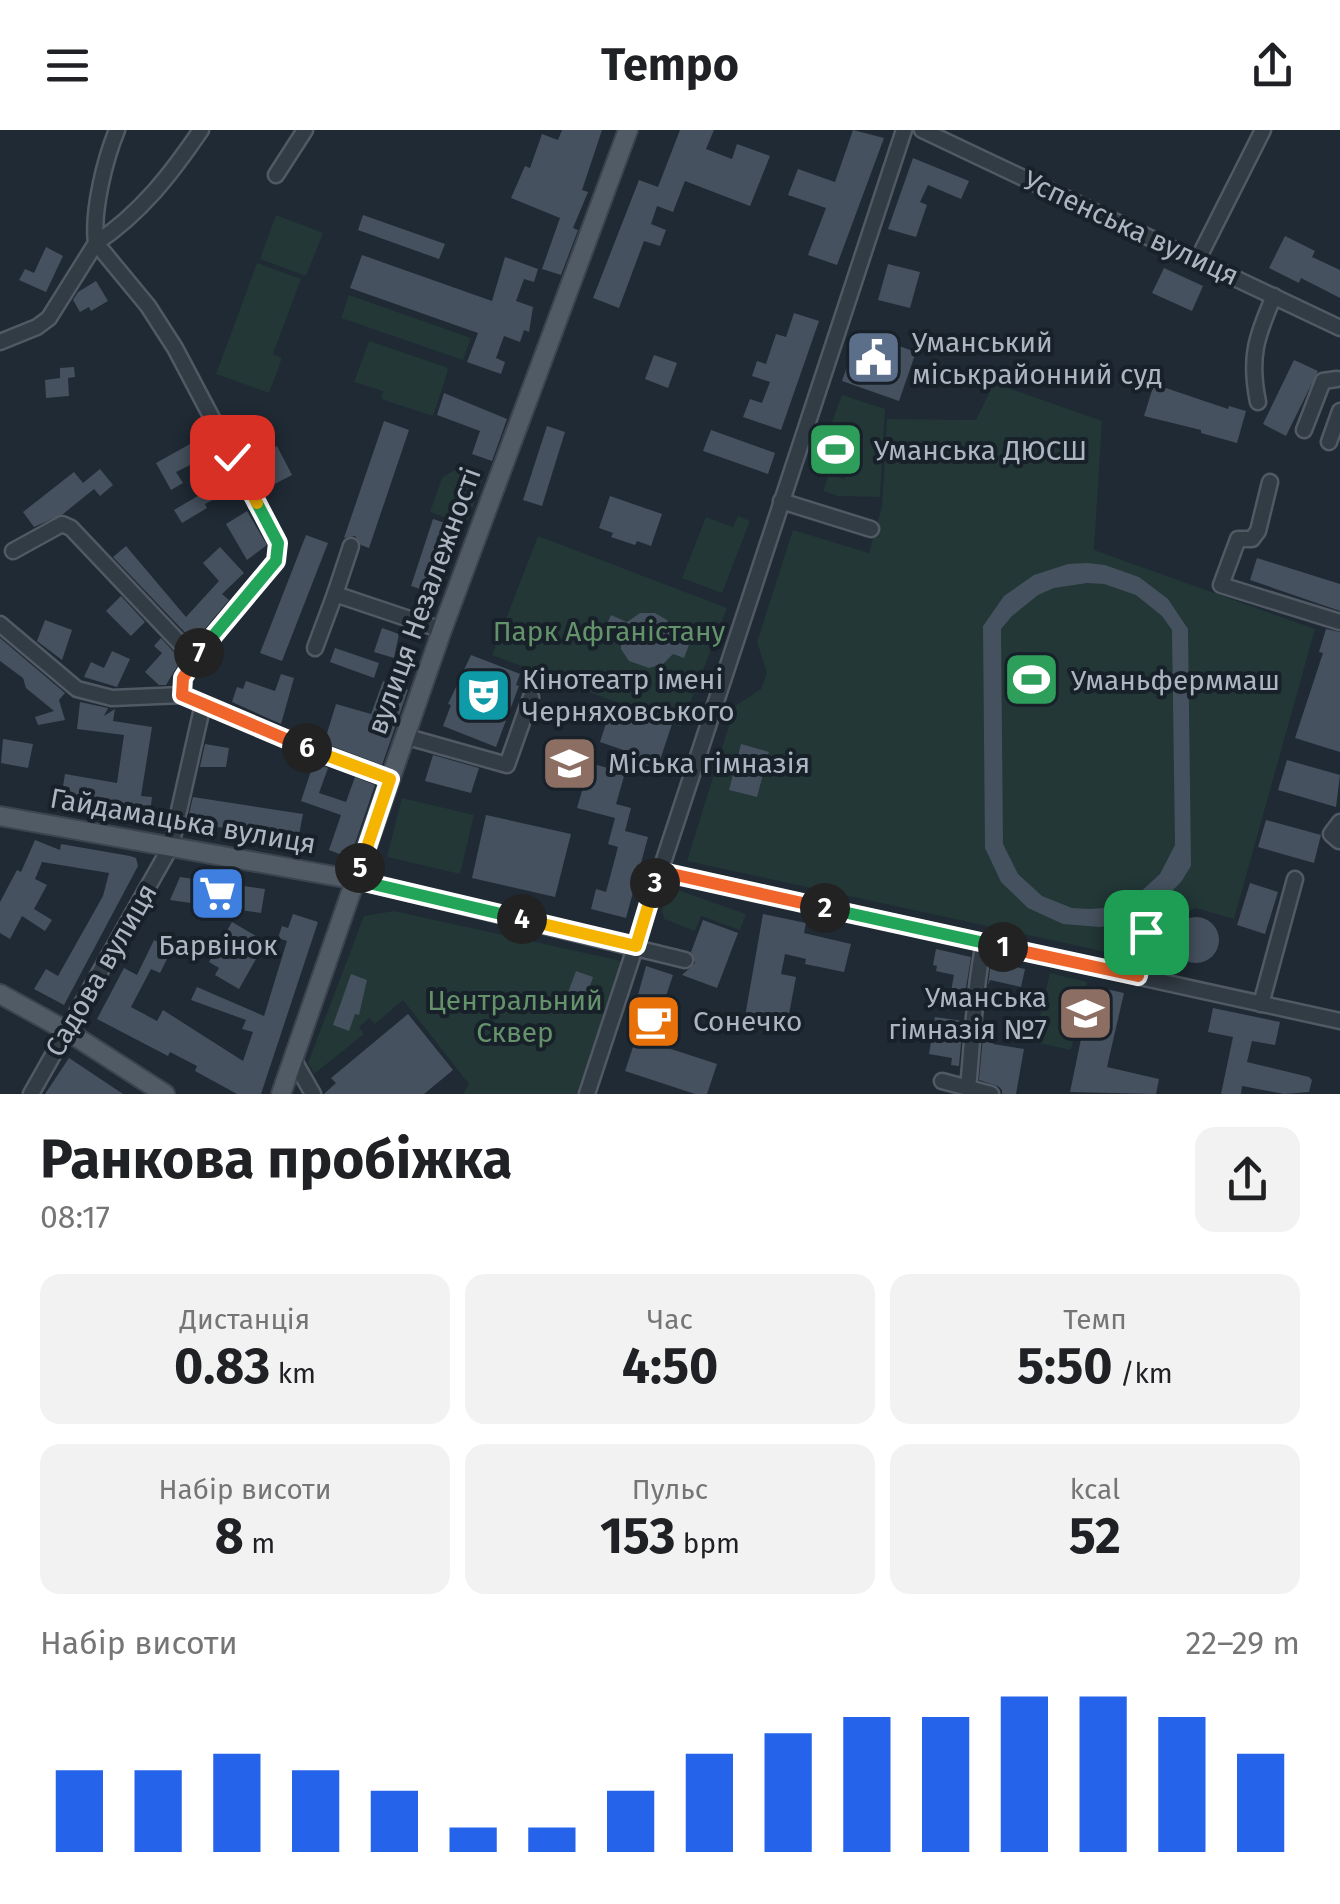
<!DOCTYPE html>
<html lang="uk">
<head>
<meta charset="utf-8">
<style>
	body { margin:0; font-family:"Fira Sans",sans-serif; background:#f2f2f2; color:#202124; height:100vh; display:flex; flex-direction:column; font-size:38px; white-space:nowrap }
	* { box-sizing:border-box; margin:0 }
	p { font-size:32px; color:#757577 }
	.icon { flex:none; width:55px; height:55px; fill:none; stroke:currentColor; stroke-width:2; stroke-linecap:round; stroke-linejoin:round }
	.map { position:relative; height:964px; overflow:hidden }
	.sheet { display:flex; flex-direction:column; background:#fff; flex:1 }
	.sheet>* { flex:none }
	.pin { position:absolute; display:grid; place-items:center; width:85px; height:85px; color:#fff; margin:-42px; border-radius:20px; box-shadow:0 5px 15px #0006 }
	.km { position:absolute; width:50px; height:50px; margin:-25px; border-radius:50%; background:#222; color:#fff; font-size:28px; line-height:50px; text-align:center }
	.round { display:grid; place-items:center; flex:none; width:105px; height:105px; border-radius:20px; background:#f2f2f2 }
	.head { display:flex; align-items:center; justify-content:space-between; height:170px; padding:0 40px }
	h1 { font-size:55px; font-weight:700; line-height:75px }
	.metrics { display:grid; grid-template-columns:repeat(3,1fr); gap:15px; height:170px; padding:10px 40px }
	.metrics div { display:grid; align-content:center; border-radius:20px; background:#f2f2f2; text-align:center }
	.metrics b { font-size:50px; font-weight:700 }
	.metrics small { font-size:28px; font-weight:400 }
	.metrics p { font-size:28px }
	.chart { height:280px; padding:20px 40px }
	.chart p { display:flex; justify-content:space-between }
	.chart svg { width:100%; height:180px; margin-top:10px; stroke:#2563eb; stroke-width:6 }
	header { display:flex; justify-content:space-between; align-items:center; height:130px; padding:0 40px; background:#fff; font-size:45px; font-weight:700 }
	.map>svg:first-child { display:block }
</style>
</head>
<body>
<header><svg class="icon" aria-label="menu" viewBox="0 0 24 24"><path d="M4 6h16M4 12h16M4 18h16"/></svg>Tempo<svg class="icon" aria-label="share" viewBox="0 0 24 24"><path d="M12 15V3M7 8l5-5 5 5M5 13v7h14v-7"/></svg></header>
<div class="map">
<svg width="1340" height="964" viewBox="0 0 1340 964">
	<rect width="100%" height="100%" fill="#1f2a34"/>
	<!-- green -->
	<g fill="#223736">
		<polygon points="276,85 323,103 306,146 260,129"/>
		<polygon points="257,133 301,149 273,224 282,228 269,263 216,244"/>
		<polygon points="349,165 471,208 463,230 341,188"/>
		<polygon points="369,211 446,237 448,240 433,286 381,269 383,261 354,252"/>
		<path d="M994 253 1102 291 1094 420 1315 499 1234 789 1196 778C1171 790 1166 809 1157 833L687 731 735 576 761 559 767 543 757 512 793 400 869 423 882 376 887 289 976 290Z"/>
		<polygon points="842,265 885,279 880,367 838,366 823,361 829,344 844,349 857,309 830,297"/>
		<polygon points="462,335 485,344 466,395 430,382 442,348"/>
		<polygon points="738,386 750,391 722,463 682,448 706,387 733,397"/>
		<polygon points="538,406 727,478 681,597 492,525"/>
		<polygon points="402,668 474,685 460,744 387,727"/>
		<polygon points="675,759 746,784 740,800 701,786 695,801 664,789 662,780 669,762"/>
		<polygon points="394,781 626,832 583,964 463,964 469,954 403,870 375,894 369,888 359,897 364,904 314,944 308,933 364,786"/>
		<polygon points="1050,843 1087,852 1071,920 1034,912"/>
	</g>
	<!-- building -->
	<g fill="#45515e" fill-rule="evenodd">
		<polygon points="562,0 602,0 582,60 588,62 573,98 578,100 561,145 542,139 560,88 511,68 525,36 530,38 542,4 558,10"/>
		<polygon points="680,0 714,0 706,19 732,29 737,14 770,26 750,76 685,51 673,82 657,76 651,94 666,100 660,116 644,111 619,178 593,168 639,50 658,57"/>
		<polygon points="853,0 884,8 837,135 808,125 826,78 788,65 798,39 835,52"/>
		<polygon points="913,28 969,51 961,69 928,55 920,72 927,75 916,107 888,99"/>
		<polygon points="363,85 445,114 439,129 358,100"/>
		<polygon points="1285,106 1315,121 1312,127 1340,140 1340,168 1301,148 1299,153 1269,138"/>
		<polygon points="46,117 63,126 46,162 19,150 25,139 34,143"/>
		<polygon points="362,125 492,171 505,127 538,139 534,152 524,149 516,171 533,177 529,202 524,200 520,212 504,206 496,228 505,232 501,244 467,232 478,203 350,158"/>
		<polygon points="888,134 920,142 910,178 878,170"/>
		<polygon points="1164,138 1203,156 1192,181 1152,163"/>
		<polygon points="96,151 108,171 91,181 89,177 80,182 73,170 78,162"/>
		<polygon points="794,183 819,191 781,300 743,287 750,269 762,273 770,252 752,246 757,231 766,234 776,204 786,207"/>
		<polygon points="859,202 916,222 899,271 842,251"/>
		<polygon points="654,225 677,233 668,258 645,249"/>
		<polygon points="1294,230 1318,241 1286,306 1263,294"/>
		<polygon points="74,237 75,247 68,248 69,266 46,268 45,250 60,248 60,238"/>
		<polygon points="1154,254 1228,279 1229,276 1246,281 1237,313 1201,303 1201,300 1144,286"/>
		<polygon points="444,263 507,289 492,331 472,324 480,301 437,285"/>
		<polygon points="384,291 409,300 369,418 361,415 355,406 344,408"/>
		<polygon points="547,296 565,302 542,376 523,370"/>
		<polygon points="711,300 775,323 768,344 703,321"/>
		<polygon points="826,300 854,309 842,347 814,337"/>
		<polygon points="208,304 236,358 205,374 207,378 182,393 174,380 208,360 194,333 176,342 183,353 171,360 156,333"/>
		<polygon points="277,316 292,345 269,357 254,328"/>
		<polygon points="100,339 113,355 100,366 94,359 63,384 34,397 23,382 74,342 83,353"/>
		<polygon points="610,366 662,384 651,416 637,411 635,415 611,407 613,403 599,398"/>
		<polygon points="247,381 267,415 247,430 226,394"/>
		<polygon points="433,389 460,398 438,465 411,456"/>
		<polygon points="306,405 328,413 282,531 260,523"/>
		<polygon points="126,416 186,487 219,451 203,433 220,417 244,443 222,464 229,470 194,512 113,427"/>
		<polygon points="1257,428 1340,454 1340,481 1250,450"/>
		<path d="M1087 433 1105 435 1139 447 1168 469 1188 499 1191 736 1181 752 1154 779 1119 794 1100 797 1063 794 1028 778 1001 752 985 718 983 496 1004 466 1034 445 1068 434ZM1087 453 1104 454 1136 465 1162 486 1172 500 1175 715 1160 744 1136 766 1105 778 1089 779 1072 778 1042 766 1018 744 1003 714 1001 499 1012 486 1038 465 1054 458Z"/>
		<polygon points="121,466 145,492 131,506 106,481"/>
		<polygon points="640,483 655,483 667,490 677,511 689,515 684,528 673,524 663,534 649,538 629,531 621,519 621,506 605,499 611,485 627,492"/>
		<polygon points="45,490 72,500 62,530 37,511"/>
		<polygon points="382,498 399,504 394,528 374,522"/>
		<polygon points="1326,499 1340,502 1340,622 1295,608 1323,523 1319,522"/>
		<polygon points="0,508 65,563 59,570 65,590 38,595 35,587 54,581 26,558 23,548 0,531"/>
		<polygon points="161,508 181,530 166,555 159,555 145,542 162,523 154,516"/>
		<polygon points="335,518 379,533 374,548 330,532"/>
		<polygon points="112,521 130,529 117,557 84,547 91,532 104,538"/>
		<polygon points="471,525 520,544 516,555 519,556 496,617 443,596 451,575 448,574"/>
		<polygon points="281,544 294,548 281,594 232,572 237,557 243,559 246,551 275,561"/>
		<polygon points="383,551 408,560 382,635 324,613 336,574 371,584"/>
		<polygon points="80,572 108,578 104,586 115,579 113,591 152,597 141,666 152,667 150,683 61,669 65,644 117,653 124,605 77,599"/>
		<polygon points="610,581 648,594 650,588 672,594 657,639 636,632 638,625 600,612"/>
		<polygon points="3,609 33,614 28,638 1,633"/>
		<polygon points="205,614 229,618 226,637 200,637"/>
		<polygon points="741,614 769,622 757,667 729,660"/>
		<polygon points="433,625 479,638 471,663 425,651"/>
		<polygon points="1287,630 1340,645 1336,677 1278,660"/>
		<polygon points="314,632 328,638 319,663 346,672 355,647 375,655 350,728 329,720 341,685 301,671"/>
		<polygon points="590,633 625,643 616,674 631,678 625,701 648,707 626,788 591,779 596,759 606,762 618,717 608,714 615,688 577,678"/>
		<polygon points="193,667 303,684 298,710 187,692"/>
		<polygon points="486,685 571,704 555,767 472,748"/>
		<polygon points="1266,690 1321,705 1314,733 1258,717"/>
		<polygon points="35,710 60,720 61,714 130,726 136,728 138,736 64,875 34,859 46,839 58,846 103,766 109,743 42,732 35,749 47,755 34,779 52,790 45,801 22,786 10,809 0,803 0,772 17,740 21,742"/>
		<polygon points="180,747 265,759 261,783 170,770"/>
		<polygon points="1250,753 1278,762 1265,804 1237,795"/>
		<polygon points="293,784 318,792 261,964 237,964 195,941 197,936 170,922 168,926 97,889 124,838 137,845 154,810 172,819 160,843 151,839 131,877 157,891 163,880 243,931 253,902 242,899 246,890 191,870 197,857 264,886 287,811 278,808 282,796 288,798"/>
		<polygon points="763,784 806,793 804,803 851,814 844,842 805,834 806,829 785,824 781,844 796,847 786,900 744,892"/>
		<circle cx="1196" cy="810" r="23"/>
		<polygon points="703,790 738,803 717,858 682,845 695,833 691,822"/>
		<polygon points="232,792 261,809 252,826 256,829 239,859 215,845 219,838 209,832"/>
		<polygon points="936,819 971,827 965,864 951,861 954,845 936,841 937,836 933,835"/>
		<polygon points="991,832 1025,839 1021,857 990,850 988,855"/>
		<polygon points="646,836 673,845 660,884 677,889 668,918 717,934 707,964 695,964 625,941 640,896 630,894"/>
		<polygon points="576,841 593,847 581,882 563,876"/>
		<polygon points="351,844 367,850 359,885 355,884 349,901 333,895"/>
		<polygon points="1092,856 1124,863 1107,937 1159,949 1156,964 1070,962"/>
		<polygon points="1213,878 1280,892 1275,915 1252,911 1247,932 1309,947 1312,950 1309,962 1284,964 1242,956 1241,964 1221,964 1233,907 1208,902"/>
		<polygon points="408,884 453,940 424,964 324,964 336,953 331,948"/>
		<polygon points="935,887 963,891 959,936 951,935 952,928 929,924"/>
		<polygon points="984,895 991,896 989,908 994,909 993,914 1024,919 1016,964 1002,964 1002,960 998,956 979,950"/>
		<polygon points="69,928 123,964 45,964"/>
	</g>
	<g fill="none" stroke-linecap="round" stroke-linejoin="round">
		<defs>
			<g id="minor">
				<polyline points="922,0 1340,198"/>
				<polyline points="276,45 305,0"/>
				<polyline points="96,113 148,176 175,218 278,413 276,431 194,528 183,547 182,565"/>
				<path d="M96 113C141 83 171 44 201 0"/>
				<polyline points="1198,129 1263,0"/>
				<path d="M0 212 37 197 49 188 96 113C92 81 105 29 117 0"/>
				<path d="M1258 272C1249 228 1256 207 1274 166"/>
				<polyline points="1304,300 1323,251 1337,249"/>
				<polyline points="1329,312 1340,281"/>
				<polyline points="1270,352 1258,401 1252,409 1238,409 1221,455 1340,492"/>
				<polyline points="781,371 871,399"/>
				<polyline points="13,421 62,394 71,398 194,528"/>
				<polyline points="335,464 351,416"/>
				<polyline points="0,494 77,559 112,568 182,565 324,625 390,649"/>
				<polyline points="315,518 335,464 442,500"/>
				<polyline points="404,606 507,635 531,567"/>
				<polyline points="1339,711 1331,704 1340,692"/>
				<polyline points="658,741 1340,891"/>
				<polyline points="356,750 685,830"/>
				<polyline points="1138,847 1146,802"/>
				<polyline points="1261,874 1295,749"/>
				<polyline points="293,929 313,964"/>
				<polyline points="942,951 991,964"/>
				<path d="M968 958C973 908 974 861 984 813"/>
				<polyline points="31,964 171,716 203,574"/>
				<polyline points="587,964 904,0"/>
			</g>
			<g id="major">
				<polyline points="0,686 356,750"/>
				<polyline points="0,864 67,901 165,964"/>
				<polyline points="281,964 442,500 628,0"/>
			</g>
		</defs>
		<!-- minor casing -->
		<use href="#minor" stroke="#505964" stroke-width="19"/>
		<!-- major casing -->
		<use href="#major" stroke="#3c454f" stroke-width="22"/>
		<!-- minor -->
		<use href="#minor" stroke="#323c45" stroke-width="14"/>
		<!-- major -->
		<use href="#major" stroke="#505b65" stroke-width="18"/>
	</g>
	<g fill="none" stroke-linecap="round" stroke-linejoin="round">
		<defs>
			<polyline id="split-1" points="1003,817 1138,846 1146,802"/>
			<polyline id="split-2" points="825,778 1003,817"/>
			<polyline id="split-3" points="655,753 658,741 825,778"/>
			<polyline id="split-4" points="522,789 636,816 655,753"/>
			<polyline id="split-5" points="360,738 356,750 522,789"/>
			<polyline id="split-6" points="307,618 390,649 360,738"/>
			<polyline id="split-7" points="199,523 183,548 182,565 307,618"/>
			<polyline id="split-8" points="199,523 276,431 278,413 257,373"/>
			<polyline id="split-9" points="232,327 257,373"/>
		</defs>
		<!-- split-1 casing -->
		<use href="#split-1" stroke="#fff" stroke-width="20"/>
		<!-- split-2 casing -->
		<use href="#split-2" stroke="#fff" stroke-width="20"/>
		<!-- split-3 casing -->
		<use href="#split-3" stroke="#fff" stroke-width="20"/>
		<!-- split-4 casing -->
		<use href="#split-4" stroke="#fff" stroke-width="20"/>
		<!-- split-5 casing -->
		<use href="#split-5" stroke="#fff" stroke-width="20"/>
		<!-- split-6 casing -->
		<use href="#split-6" stroke="#fff" stroke-width="20"/>
		<!-- split-7 casing -->
		<use href="#split-7" stroke="#fff" stroke-width="20"/>
		<!-- split-8 casing -->
		<use href="#split-8" stroke="#fff" stroke-width="20"/>
		<!-- split-9 casing -->
		<use href="#split-9" stroke="#fff" stroke-width="20"/>
		<!-- split-1 -->
		<use href="#split-1" stroke="#f0652b" stroke-width="12"/>
		<!-- split-2 -->
		<use href="#split-2" stroke="#22a559" stroke-width="12"/>
		<!-- split-3 -->
		<use href="#split-3" stroke="#f0652b" stroke-width="12"/>
		<!-- split-4 -->
		<use href="#split-4" stroke="#f5b400" stroke-width="12"/>
		<!-- split-5 -->
		<use href="#split-5" stroke="#22a559" stroke-width="12"/>
		<!-- split-6 -->
		<use href="#split-6" stroke="#f5b400" stroke-width="12"/>
		<!-- split-7 -->
		<use href="#split-7" stroke="#f0652b" stroke-width="12"/>
		<!-- split-8 -->
		<use href="#split-8" stroke="#22a559" stroke-width="12"/>
		<!-- split-9 -->
		<use href="#split-9" stroke="#f5b400" stroke-width="12"/>
	</g>
	<!-- icons -->
	<defs>
		<symbol id="civic-square" viewBox="-11 -11 22 22"><rect x="-9" y="-9" width="18" height="18" rx="4" fill="#5c6f8a" stroke="#182129"/><path d="M-.6-6.5H3V-4.5H.6V-3L4-1V1h2V6H-6V1h2V-1L-.6-3ZM-1.2 2.5V6h2.4V2.5Z" fill="#fff"/></symbol>
		<symbol id="stadium-square" viewBox="-11 -11 22 22"><rect x="-9" y="-9" width="18" height="18" rx="4" fill="#2e9e5b" stroke="#182129"/><path d="M0-5a6.5 5 0 1 0 0 10a6.5 5 0 1 0 0-10ZM-3.5-1.8h7v3.6h-7Z" fill="#fff"/></symbol>
		<symbol id="theatre-square" viewBox="-11 -11 22 22"><rect x="-9" y="-9" width="18" height="18" rx="4" fill="#0f9aa8" stroke="#182129"/><path d="M-5-5.5Q0-4 5-5.5V0Q5 5 0 6Q-5 5-5 0ZM-3.3-2.5H-1v1.5H-3.3ZM1-2.5H3.3v1.5H1ZM-2.8 1Q0 5.5 2.8 1Z" fill="#fff"/></symbol>
		<symbol id="school-square" viewBox="-11 -11 22 22"><rect x="-9" y="-9" width="18" height="18" rx="4" fill="#8d6e63" stroke="#182129"/><path d="M0-5L7-2L0 1L-7-2ZM-4 1L0 2.5L4 1V4Q0 6-4 4Z" fill="#fff"/></symbol>
		<symbol id="supermarket-square" viewBox="-11 -11 22 22"><rect x="-9" y="-9" width="18" height="18" rx="4" fill="#3f7fe0" stroke="#182129"/><path d="M-6-5.5h2.5l.6 2H6L4.5 2H-2.5L-4.4-4H-6ZM-1.5 3.2a1.3 1.3 0 1 0 .1 0ZM3 3.2a1.3 1.3 0 1 0 .1 0Z" fill="#fff"/></symbol>
		<symbol id="cafe-square" viewBox="-11 -11 22 22"><rect x="-9" y="-9" width="18" height="18" rx="4" fill="#e8710a" stroke="#182129"/><path d="M-5.5-4.5H6V0H3Q3 3.5 0 3.5H-2.5Q-5.5 3.5-5.5 0ZM3-3.2v2h1.7v-2ZM-6 4.5H4V6H-6Z" fill="#fff"/></symbol>
	</defs>
	<g fill-rule="evenodd">
		<use href="#civic-square" x="842" y="196" width="63" height="63"/>
		<use href="#stadium-square" x="804" y="288" width="63" height="63"/>
		<use href="#stadium-square" x="1000" y="518" width="63" height="63"/>
		<use href="#theatre-square" x="452" y="534" width="63" height="63"/>
		<use href="#school-square" x="538" y="602" width="63" height="63"/>
		<use href="#supermarket-square" x="186" y="732" width="63" height="63"/>
		<use href="#school-square" x="1054" y="852" width="63" height="63"/>
		<use href="#cafe-square" x="622" y="860" width="63" height="63"/>
	</g>
	<g text-anchor="middle" dominant-baseline="central" stroke-width="8" stroke-linejoin="round" paint-order="stroke">
		<!-- street labels -->
		<g font-size="28" fill="#acb6c3" stroke="#182129">
			<text transform="translate(1131 98) rotate(25)">Успенська вулиця</text>
			<text transform="translate(424 471) rotate(-70)">вулиця Незалежності</text>
			<text transform="translate(183 691) rotate(10)">Гайдамацька вулиця</text>
			<text transform="translate(101 840) rotate(-60)">Садова вулиця</text>
		</g>
		<!-- poi labels -->
		<g font-size="28" fill="#acb6c3" stroke="#182129" text-anchor="start">
			<text x="912" y="212">Уманський<tspan x="912" dy="32">міськрайонний суд</tspan></text>
			<text x="874" y="320">Уманська ДЮСШ</text>
			<text x="522" y="549">Кінотеатр імені<tspan x="522" dy="32">Черняховського</tspan></text>
			<text x="1071" y="550">Уманьферммаш</text>
			<text x="608" y="633">Міська гімназія</text>
			<text x="218" y="815" text-anchor="middle">Барвінок</text>
			<text x="1047" y="867" text-anchor="end">Уманська<tspan x="1047" dy="32">гімназія №7</tspan></text>
			<text x="693" y="891">Сонечко</text>
		</g>
		<!-- park labels -->
		<g font-size="28" fill="#64926b" stroke="#182129">
			<text x="609" y="501">Парк Афганістану</text>
			<text x="515" y="870">Центральний<tspan x="515" dy="32">Сквер</tspan></text>
		</g>
	</g>
</svg>
<div class="pin" style="left:1146px;top:802px;background:#1e9e55"><svg class="icon" aria-label="arrive" viewBox="0 0 24 24"><path d="M6 21V4h12l-3 4 3 4H6"/></svg></div>
<div class="pin" style="left:232px;top:327px;background:#d93025"><svg class="icon" aria-label="check" viewBox="0 0 24 24"><path d="M5 12l5 5 9-10"/></svg></div>
<b class="km" style="left:1003px;top:817px">1</b>
<b class="km" style="left:825px;top:778px">2</b>
<b class="km" style="left:655px;top:753px">3</b>
<b class="km" style="left:522px;top:789px">4</b>
<b class="km" style="left:360px;top:738px">5</b>
<b class="km" style="left:307px;top:618px">6</b>
<b class="km" style="left:199px;top:523px">7</b>
</div>
<section class="sheet">
<div class="head"><div><h1>Ранкова пробіжка</h1><p>08:17</p></div><a class="round"><svg class="icon" aria-label="share" viewBox="0 0 24 24"><path d="M12 15V3M7 8l5-5 5 5M5 13v7h14v-7"/></svg></a></div>
<div class="metrics">
<div><p>Дистанція</p><b>0.83<small> km</small></b></div>
<div><p>Час</p><b>4:50</b></div>
<div><p>Темп</p><b>5:50<small> /km</small></b></div>
</div>
<div class="metrics">
<div><p>Набір висоти</p><b>8<small> m</small></b></div>
<div><p>Пульс</p><b>153<small> bpm</small></b></div>
<div><p>kcal</p><b>52</b></div>
</div>
<div class="chart"><p><span>Набір висоти</span>22–29 m</p>
<svg viewBox="0 0 160 44" preserveAspectRatio="none"><path d="M5 44V24M15 44V24M25 44V20M35 44V24M45 44V29M55 44V38M65 44V38M75 44V29M85 44V20M95 44V15M105 44V11M115 44V11M125 44V6M135 44V6M145 44V11M155 44V20"/></svg>
</div>
</section>
</body>
</html>
